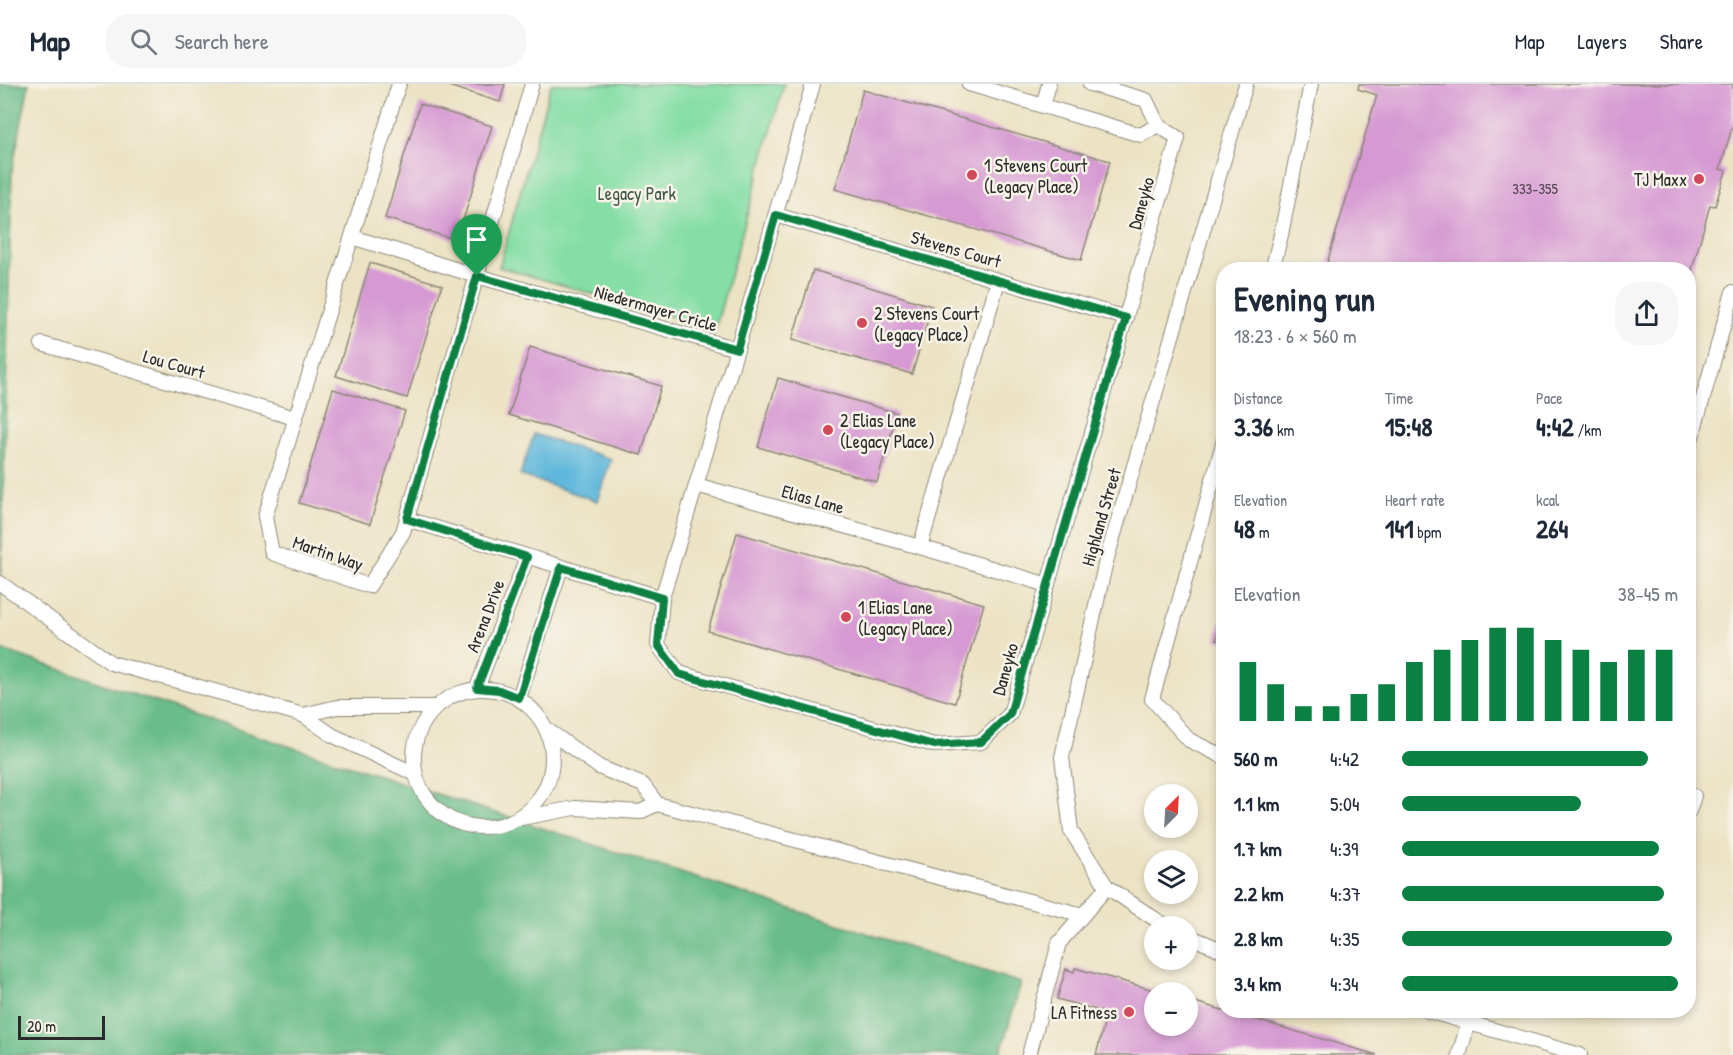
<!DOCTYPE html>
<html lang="en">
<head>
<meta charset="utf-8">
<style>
	body { margin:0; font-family:"Patrick Hand",sans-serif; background:#f6f6f7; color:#1f2937; height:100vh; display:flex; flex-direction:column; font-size:22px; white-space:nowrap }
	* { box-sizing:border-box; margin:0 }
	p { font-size:20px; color:#747a83 }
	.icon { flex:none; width:33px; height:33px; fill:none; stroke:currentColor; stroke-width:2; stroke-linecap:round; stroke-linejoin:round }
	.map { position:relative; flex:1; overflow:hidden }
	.side { position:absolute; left:1216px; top:178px; width:480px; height:756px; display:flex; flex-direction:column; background:#fff; border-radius:24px; box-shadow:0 3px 9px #0003 }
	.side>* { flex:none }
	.needle { width:39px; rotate:24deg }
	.fabs { position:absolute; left:1144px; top:700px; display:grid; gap:12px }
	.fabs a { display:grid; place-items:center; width:54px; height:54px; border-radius:50%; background:#fff; box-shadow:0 3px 9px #0003; font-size:30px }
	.scale { position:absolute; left:18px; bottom:15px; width:87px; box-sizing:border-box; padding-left:6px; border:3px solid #2b2b2b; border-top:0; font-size:16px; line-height:21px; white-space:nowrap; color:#2b2b2b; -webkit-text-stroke:4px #f7f3e8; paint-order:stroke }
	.pin { position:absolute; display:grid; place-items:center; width:51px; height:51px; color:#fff; margin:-62px -26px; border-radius:50% 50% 50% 0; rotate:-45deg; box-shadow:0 0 6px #0007 }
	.pin .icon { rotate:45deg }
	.round { display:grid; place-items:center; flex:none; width:63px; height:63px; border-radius:24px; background:#f6f6f7 }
	.overview { display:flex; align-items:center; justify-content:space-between; height:102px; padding:0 18px }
	h1 { font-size:33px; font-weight:700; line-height:45px }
	.stats { display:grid; grid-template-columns:repeat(3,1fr); gap:9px; height:102px; padding:6px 18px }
	.stats div { display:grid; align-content:center }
	.stats b { font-size:26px; font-weight:700 }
	.stats small { font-size:16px; font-weight:400 }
	.stats p { font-size:16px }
	.chart { height:168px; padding:12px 18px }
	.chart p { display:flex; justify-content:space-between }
	.chart svg { width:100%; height:108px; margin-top:6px; stroke:#0b8043; stroke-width:6 }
	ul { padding:0 18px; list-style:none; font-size:20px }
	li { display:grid; grid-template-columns:96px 72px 1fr; align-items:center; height:45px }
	li i { height:15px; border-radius:8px; background:#0b8043 }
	header { display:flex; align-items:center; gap:36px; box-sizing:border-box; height:84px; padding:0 30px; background:#fff; border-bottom:2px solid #e0e1e3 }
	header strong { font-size:28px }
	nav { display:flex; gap:33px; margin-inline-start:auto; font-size:21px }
	.search { width:420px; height:54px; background:#f6f6f7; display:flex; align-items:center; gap:15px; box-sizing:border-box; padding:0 21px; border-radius:24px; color:#747a83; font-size:22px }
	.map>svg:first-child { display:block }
</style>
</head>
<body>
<header>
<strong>Map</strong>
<div class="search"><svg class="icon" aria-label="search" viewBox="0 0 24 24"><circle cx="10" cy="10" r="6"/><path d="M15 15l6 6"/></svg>Search here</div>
<nav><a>Map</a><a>Layers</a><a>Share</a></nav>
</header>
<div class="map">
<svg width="1733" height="971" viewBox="0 0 1733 971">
	<rect width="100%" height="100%" fill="#f7f3e8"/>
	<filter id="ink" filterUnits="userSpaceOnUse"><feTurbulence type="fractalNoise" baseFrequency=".0167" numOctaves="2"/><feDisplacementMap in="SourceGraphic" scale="12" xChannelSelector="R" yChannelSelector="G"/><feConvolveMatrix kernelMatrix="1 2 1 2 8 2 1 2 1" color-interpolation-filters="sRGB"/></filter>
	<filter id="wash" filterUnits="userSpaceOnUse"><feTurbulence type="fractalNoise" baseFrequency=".008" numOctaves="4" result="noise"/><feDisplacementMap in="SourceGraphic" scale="24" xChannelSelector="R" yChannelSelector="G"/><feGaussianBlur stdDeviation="1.35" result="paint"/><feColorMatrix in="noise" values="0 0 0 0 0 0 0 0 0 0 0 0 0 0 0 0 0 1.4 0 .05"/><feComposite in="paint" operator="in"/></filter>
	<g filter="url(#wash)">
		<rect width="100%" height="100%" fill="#ece3c4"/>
		<!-- green -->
		<polygon fill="#84dea5" stroke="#588468" stroke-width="1.5" points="551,0 784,0 715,245 499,183"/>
		<!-- forest -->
		<g fill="#6bbd8a" stroke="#4b745a" stroke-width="1.5">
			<polygon points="0,0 29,0 12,87 0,536"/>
			<polygon points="0,565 230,643 1021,899 1000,971 0,971"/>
		</g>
		<!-- water -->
		<polygon fill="#5fb8dc" stroke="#457284" stroke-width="1.5" points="534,350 611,375 597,417 520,391"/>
		<g id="blocks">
			<!-- building -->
			<g fill="#d699d3">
				<polygon points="442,0 505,0 500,18"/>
				<polygon points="1359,0 1733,0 1733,40 1720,85 1726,87 1715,122 1710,121 1690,193 1689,186 1325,186 1377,11 1358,5"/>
				<polygon points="863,6 1110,77 1081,176 835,105"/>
				<polygon points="420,20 492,42 457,156 385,134"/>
				<polygon points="370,179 442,201 407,314 336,292"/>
				<polygon points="813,186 932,222 912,290 792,256"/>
				<polygon points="530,263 661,302 641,371 509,331"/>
				<polygon points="778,294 897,329 877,398 758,363"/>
				<polygon points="333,305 405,327 370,440 299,419"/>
				<polygon points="737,449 984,520 955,619 708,547"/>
				<polygon points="1223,529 1224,529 1224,558 1216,556"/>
				<polygon points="1075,884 1161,908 1155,909 1155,942 1188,942 1188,916 1377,971 1096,971 1107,929 1057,915 1066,885 1074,888"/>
			</g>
		</g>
	</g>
	<g filter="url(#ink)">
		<use href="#blocks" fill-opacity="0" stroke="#8c8778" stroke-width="1.5"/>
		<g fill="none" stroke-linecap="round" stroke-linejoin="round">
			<defs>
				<g id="service">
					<polyline points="399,0 265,433 272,469 369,502 403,448 532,0"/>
					<polyline points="969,0 1141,51 1158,41"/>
					<polyline points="1043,22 1049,0"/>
					<polyline points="776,131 1126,234"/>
					<polyline points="352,153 477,192 737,265 662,514"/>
					<polyline points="1272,186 1281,151 1311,0"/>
					<polyline points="998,197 920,463 1048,501"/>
					<polyline points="42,260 295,334"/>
					<polyline points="737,265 813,0"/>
					<polyline points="1224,356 1152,615 1189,656 1224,673"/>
					<polyline points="1689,363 1733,208"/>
					<polyline points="696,401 920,463"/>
					<polyline points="407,435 662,514 658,561 679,589 934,661 981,658 1010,630 1178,54 1158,41 1146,16 1090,0"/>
					<polyline points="0,499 111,579 303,631 332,651 415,690"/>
					<polyline points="477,604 527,473"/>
					<circle cx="483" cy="674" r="69"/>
					<polyline points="519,614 561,483"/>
					<polyline points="303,631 337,623 435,623"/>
					<polyline points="657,720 1083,831"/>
					<polyline points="1689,727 1694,712"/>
					<polyline points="521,734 575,724 640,728 657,720 643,701 599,683 546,645"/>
					<polyline points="1167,843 1107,803 1071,747 1062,673 1105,481 1246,0"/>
					<polyline points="1188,852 1224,867"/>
					<polyline points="1428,927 1580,971"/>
					<polyline points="1029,971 1059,859 1107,803"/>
					<polyline points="1459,971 1472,927"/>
				</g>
			</defs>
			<!-- service casing -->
			<use href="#service" stroke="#8c8778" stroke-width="16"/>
			<!-- service -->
			<use href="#service" stroke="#fff" stroke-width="14"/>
		</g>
	</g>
	<g fill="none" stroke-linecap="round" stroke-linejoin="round" filter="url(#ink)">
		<defs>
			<polygon id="route" points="776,131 1126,234 1010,630 981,658 934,661 679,590 658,561 662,514 561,483 519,614 499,606 477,604 527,473 407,435 477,192 737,265"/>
		</defs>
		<!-- route casing -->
		<use href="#route" stroke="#fff" stroke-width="12"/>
		<!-- route -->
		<use href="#route" stroke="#0b8043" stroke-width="8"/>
	</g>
	<!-- markers -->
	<g fill="#d1495b" stroke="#f7f3e8" stroke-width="2">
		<circle cx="972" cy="91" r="6"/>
		<circle cx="1699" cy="95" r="6"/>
		<circle cx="862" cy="239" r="6"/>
		<circle cx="828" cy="346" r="6"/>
		<circle cx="846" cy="533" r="6"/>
		<circle cx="1129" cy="928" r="6"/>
	</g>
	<g text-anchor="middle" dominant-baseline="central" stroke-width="5" stroke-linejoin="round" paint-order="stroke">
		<!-- number labels -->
		<g font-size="15" fill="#564655">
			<text x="1535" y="104">333-355</text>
		</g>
		<!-- poi labels -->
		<g font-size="18" fill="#2b2b2b" stroke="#f7f3e8" text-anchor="start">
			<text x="984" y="81">1 Stevens Court<tspan x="984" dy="21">(Legacy Place)</tspan></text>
			<text x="1687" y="95" text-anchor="end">TJ Maxx</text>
			<text x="874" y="229">2 Stevens Court<tspan x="874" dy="21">(Legacy Place)</tspan></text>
			<text x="840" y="336">2 Elias Lane<tspan x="840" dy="21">(Legacy Place)</tspan></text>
			<text x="858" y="523">1 Elias Lane<tspan x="858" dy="21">(Legacy Place)</tspan></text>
			<text x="1117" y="928" text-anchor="end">LA Fitness</text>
		</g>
		<!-- park labels -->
		<g font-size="18" fill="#41584a" stroke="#f7f3e8">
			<text x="637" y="109">Legacy Park</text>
		</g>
		<!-- street labels -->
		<g font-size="18" fill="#2b2b2b" stroke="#f7f3e8">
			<text transform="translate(1141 119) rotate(-74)">Daneyko</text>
			<text transform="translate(956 165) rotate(16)">Stevens Court</text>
			<text transform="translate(656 224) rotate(16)">Niedermayer Cricle</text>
			<text transform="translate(174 280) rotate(16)">Lou Court</text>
			<text transform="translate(813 415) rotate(16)">Elias Lane</text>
			<text transform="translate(1101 433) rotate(-74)">Highland Street</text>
			<text transform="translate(328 469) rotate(19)">Martin Way</text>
			<text transform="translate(485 532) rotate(-69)">Arena Drive</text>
			<text transform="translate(1005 585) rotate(-74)">Daneyko</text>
		</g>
	</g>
</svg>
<div class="fabs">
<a><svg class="needle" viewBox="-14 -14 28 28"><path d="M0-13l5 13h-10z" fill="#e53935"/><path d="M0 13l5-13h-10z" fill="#747a83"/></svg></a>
<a><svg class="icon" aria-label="layers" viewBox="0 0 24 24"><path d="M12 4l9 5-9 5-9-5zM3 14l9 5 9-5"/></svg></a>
<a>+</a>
<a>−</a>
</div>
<div class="scale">20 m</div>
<div class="pin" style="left:477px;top:192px;background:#1e9e55"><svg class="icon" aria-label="arrive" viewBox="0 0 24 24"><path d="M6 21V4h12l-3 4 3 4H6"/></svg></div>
<section class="side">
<div class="overview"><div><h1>Evening run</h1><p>18:23 · 6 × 560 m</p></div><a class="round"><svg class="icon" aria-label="share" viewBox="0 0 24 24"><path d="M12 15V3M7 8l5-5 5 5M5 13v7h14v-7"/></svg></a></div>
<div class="stats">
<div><p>Distance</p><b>3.36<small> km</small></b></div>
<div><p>Time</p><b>15:48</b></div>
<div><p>Pace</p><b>4:42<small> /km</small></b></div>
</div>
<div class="stats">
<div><p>Elevation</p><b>48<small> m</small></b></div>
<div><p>Heart rate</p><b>141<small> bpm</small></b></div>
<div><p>kcal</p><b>264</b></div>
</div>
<div class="chart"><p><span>Elevation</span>38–45 m</p>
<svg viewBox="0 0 160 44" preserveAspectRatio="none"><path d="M5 44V20M15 44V29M25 44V38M35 44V38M45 44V33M55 44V29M65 44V20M75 44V15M85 44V11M95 44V6M105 44V6M115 44V11M125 44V15M135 44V20M145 44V15M155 44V15"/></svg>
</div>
<ul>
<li><b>560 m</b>4:42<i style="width:89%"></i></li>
<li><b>1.1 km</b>5:04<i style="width:65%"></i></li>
<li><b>1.7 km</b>4:39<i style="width:93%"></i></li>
<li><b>2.2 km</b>4:37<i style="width:95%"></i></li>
<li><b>2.8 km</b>4:35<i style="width:98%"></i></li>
<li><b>3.4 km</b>4:34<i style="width:100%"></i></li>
</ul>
</section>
</div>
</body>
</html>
